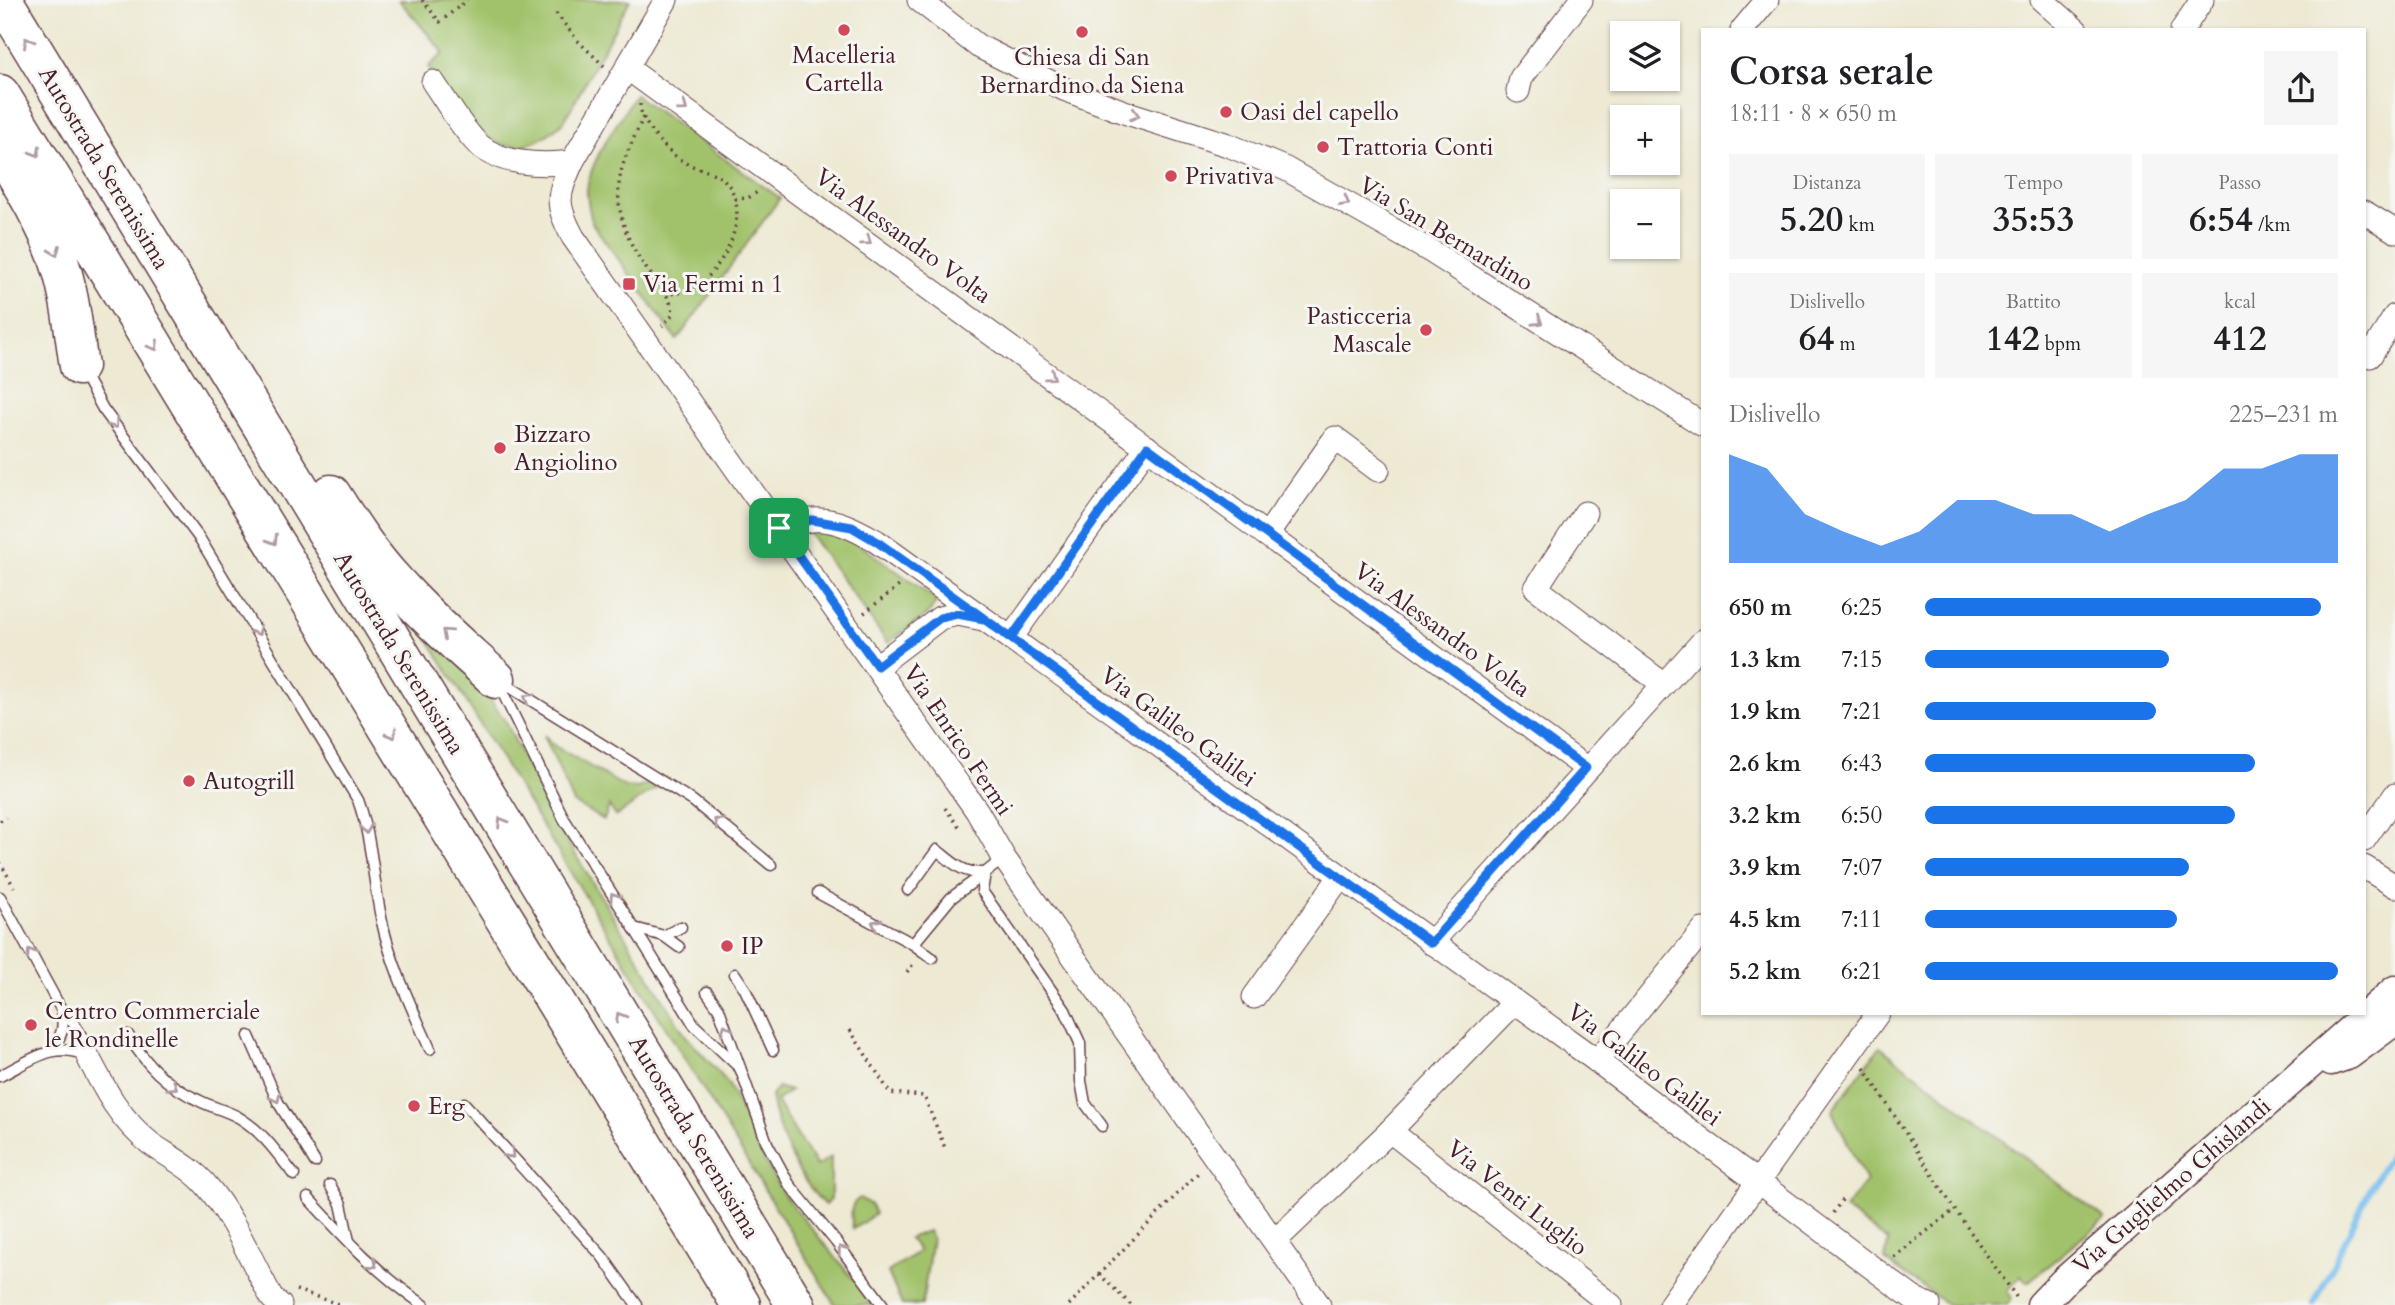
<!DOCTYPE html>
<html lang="it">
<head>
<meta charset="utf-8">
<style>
	body { margin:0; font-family:Cardo,serif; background:#f6f6f6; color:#202124; height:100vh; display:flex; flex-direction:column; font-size:26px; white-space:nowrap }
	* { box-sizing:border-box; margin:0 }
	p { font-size:23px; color:#757577 }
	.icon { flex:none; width:38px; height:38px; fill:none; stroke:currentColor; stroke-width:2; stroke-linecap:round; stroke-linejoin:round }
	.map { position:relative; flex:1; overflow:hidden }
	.side { position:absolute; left:1701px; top:28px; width:665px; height:987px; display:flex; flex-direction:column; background:#fff; border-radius:0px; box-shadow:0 2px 5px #0004 }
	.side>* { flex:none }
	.fabs { position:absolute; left:1610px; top:21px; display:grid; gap:14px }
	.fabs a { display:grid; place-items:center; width:70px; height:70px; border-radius:0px; background:#fff; box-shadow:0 2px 5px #0004; font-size:35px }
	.pin { position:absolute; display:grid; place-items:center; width:60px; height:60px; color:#fff; margin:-30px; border-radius:14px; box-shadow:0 4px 10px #0006 }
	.round { display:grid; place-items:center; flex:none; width:74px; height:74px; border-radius:0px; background:#f6f6f6 }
	.headline { display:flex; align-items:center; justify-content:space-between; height:119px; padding:0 28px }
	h1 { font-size:38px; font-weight:800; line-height:52px }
	.metrics { display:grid; grid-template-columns:repeat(3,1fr); gap:10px; height:119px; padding:7px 28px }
	.metrics div { display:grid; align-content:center; border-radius:0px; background:#f6f6f6; text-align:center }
	.metrics b { font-size:35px; font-weight:800 }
	.metrics small { font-size:19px; font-weight:400 }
	.metrics p { font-size:19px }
	.chart { height:196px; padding:14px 28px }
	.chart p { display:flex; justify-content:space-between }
	.chart svg { width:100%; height:126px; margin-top:7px; fill:#1a73e8; opacity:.7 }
	ul { padding:0 28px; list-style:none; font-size:23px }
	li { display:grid; grid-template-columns:112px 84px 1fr; align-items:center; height:52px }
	li i { height:18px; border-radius:9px; background:#1a73e8 }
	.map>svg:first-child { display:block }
</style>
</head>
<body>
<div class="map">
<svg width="2395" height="1305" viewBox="0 0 2395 1305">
	<rect width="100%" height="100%" fill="#f6f6f2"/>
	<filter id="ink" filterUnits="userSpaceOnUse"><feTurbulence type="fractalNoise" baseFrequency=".0143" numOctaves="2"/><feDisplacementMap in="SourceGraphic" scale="14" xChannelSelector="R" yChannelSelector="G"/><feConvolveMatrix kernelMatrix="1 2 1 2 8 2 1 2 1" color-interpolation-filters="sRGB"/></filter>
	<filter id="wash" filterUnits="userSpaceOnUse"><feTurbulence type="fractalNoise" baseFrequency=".00686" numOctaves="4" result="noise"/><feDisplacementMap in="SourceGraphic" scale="28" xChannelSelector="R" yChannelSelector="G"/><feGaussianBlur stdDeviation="1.57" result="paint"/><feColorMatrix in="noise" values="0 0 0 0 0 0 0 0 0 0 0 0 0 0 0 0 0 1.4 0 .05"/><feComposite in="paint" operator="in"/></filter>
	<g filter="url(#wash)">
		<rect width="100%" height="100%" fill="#ede9d3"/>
		<!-- green -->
		<g fill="#a1c26b" stroke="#76704b" stroke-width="2">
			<path d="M399 0H630L564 121C499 183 464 117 428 67L444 53Z"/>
			<path d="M635 95 780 198 677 340 592 223C590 212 587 201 587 190 590 159 619 122 635 95Z"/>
			<polygon points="821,527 842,532 934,598 936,602 930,612 888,643 808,532"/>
			<polygon points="419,624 476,679 507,724 546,806 685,1035 728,1083 759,1151 783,1194 875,1305 835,1305"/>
			<polygon points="544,735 555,746 625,787 638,788 652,782 658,787 616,816 609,806 604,820 574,803"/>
			<polygon points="1880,1047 2105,1219 2028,1282 2021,1276 2007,1291 2012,1298 2007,1305 1948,1305 1885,1260 1888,1241 1845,1209 1866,1181 1832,1111"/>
			<path d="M778 1087 790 1091 776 1101 816 1166 831 1157V1199L825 1205C799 1180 776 1131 771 1096Z"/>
			<path d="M860 1198 871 1205 875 1214 853 1229C851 1217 848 1205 860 1198Z"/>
			<polygon points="928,1231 932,1238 922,1305 902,1305 888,1272 919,1251 909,1238"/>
		</g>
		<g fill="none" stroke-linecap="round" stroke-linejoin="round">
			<!-- stream -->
			<polyline stroke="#75beee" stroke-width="6" points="2314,1305 2371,1187 2395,1146"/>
		</g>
	</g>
	<g filter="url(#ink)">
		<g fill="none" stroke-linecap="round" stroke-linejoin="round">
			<defs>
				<g id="service">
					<path d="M82 371 103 409 200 539 358 800C372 838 373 882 382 922 392 967 412 1008 430 1049"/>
					<polyline points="502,682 693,801 771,865"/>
					<polyline points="499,685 564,819 634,928 664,936 679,947"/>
					<polyline points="1004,858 985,873 982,891 1065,1010 1080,1043 1081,1081 1085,1103 1102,1126"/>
					<path d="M908 890 937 850C953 863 963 874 985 873"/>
					<polyline points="818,893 913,944 932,958"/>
					<path d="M0 897 61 1009C76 1024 84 1037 88 1057"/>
					<polyline points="634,928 695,1026 740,1068"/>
					<polyline points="664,936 681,927"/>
					<polyline points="913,944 951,898 985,873"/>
					<polyline points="735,974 745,989 773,1050"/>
					<polyline points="707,992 719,1009 767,1143 789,1184 836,1242 883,1305"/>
					<path d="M128 1035C146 1065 166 1085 198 1100 211 1107 225 1110 238 1117 262 1131 277 1153 294 1175"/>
					<polyline points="249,1036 278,1102 315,1162"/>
					<path d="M52 1050C62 1035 65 1028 61 1009"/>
					<path d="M0 1076C30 1061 55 1039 88 1057"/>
					<polyline points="464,1103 602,1256 637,1305"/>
					<polyline points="330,1185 341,1204 349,1241"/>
					<path d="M308 1198C344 1237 380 1276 424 1305"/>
				</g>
				<g id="minor">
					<path d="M666 0 572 162C557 197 555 203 573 237L977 811 1004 858 1319 1305"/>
					<polyline points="919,0 978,46 1064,89 1124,112 1228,145 1286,169 1432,252 1703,425"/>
					<polyline points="2042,0 2076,30"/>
					<polyline points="1742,30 1767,0"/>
					<polyline points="2182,30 2202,0"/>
					<polyline points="627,68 1586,768"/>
					<path d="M433 82C446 101 458 122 474 140 496 165 542 166 572 162"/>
					<polyline points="1518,91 1521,78 1581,0"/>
					<polyline points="2364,212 2395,231"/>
					<polyline points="2370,356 2395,316"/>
					<polyline points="1585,513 1536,588 1663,684"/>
					<path d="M779 528C789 525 801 521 812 520 835 518 857 530 876 541L1597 1061 1894 1284 1913 1298 1929 1305"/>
					<polyline points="1267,535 1335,438 1378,470"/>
					<polyline points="1011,638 1147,447"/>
					<polyline points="877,666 940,618 957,614 983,619"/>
					<polyline points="2364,840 2395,795"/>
					<polyline points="2364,867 2395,886"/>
					<polyline points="1431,943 1703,641"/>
					<polyline points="1254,997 1340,877"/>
					<path d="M88 1057C105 1090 121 1121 151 1144 170 1157 192 1168 207 1186 235 1219 251 1261 272 1298L280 1305"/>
					<polyline points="1597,1061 1703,930"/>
					<polyline points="1390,1131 1611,1305"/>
					<polyline points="1275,1241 1390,1131 1515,1002"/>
					<polyline points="1670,1305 1878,1013"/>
				</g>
				<g id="tertiary">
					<polyline points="2331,1061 2349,1055 2395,1021"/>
					<polyline points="2041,1305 2063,1282 2395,990"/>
				</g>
				<g id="motorway">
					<polyline points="3,0 796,1305"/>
					<polyline points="0,94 741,1305"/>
					<path d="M0 147C20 182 42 216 56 253 70 289 73 328 79 366"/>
					<path d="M331 494C350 524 370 555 395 582 426 617 462 648 496 679"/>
				</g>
			</defs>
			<!-- service casing -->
			<use href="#service" stroke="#623d44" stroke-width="13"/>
			<!-- minor casing -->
			<use href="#minor" stroke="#623d44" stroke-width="25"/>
			<!-- tertiary casing -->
			<use href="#tertiary" stroke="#623d44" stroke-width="31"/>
			<!-- motorway casing -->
			<use href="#motorway" stroke="#623d44" stroke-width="41"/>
			<!-- path -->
			<g stroke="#623d44" stroke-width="3.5" stroke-dasharray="2 5" stroke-linecap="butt">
				<polyline points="422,0 440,22 467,0"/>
				<polyline points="556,13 577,40 604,66"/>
				<path d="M640 104C640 124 670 156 688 164 700 170 718 172 727 183 746 206 734 242 719 263 704 284 693 293 667 294"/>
				<path d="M643 117C636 135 625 154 621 172 613 207 626 240 646 268 657 283 671 295 673 314L662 326"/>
				<polyline points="735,199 748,198 759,191"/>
				<polyline points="864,613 899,586"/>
				<polyline points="945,808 959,827"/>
				<polyline points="0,821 6,817"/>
				<polyline points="0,862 14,887"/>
				<polyline points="907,972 914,963"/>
				<polyline points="850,1030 890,1093 924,1096 945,1148"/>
				<polyline points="1864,1068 1955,1210 2017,1298"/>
				<polyline points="1833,1213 1844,1197"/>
				<polyline points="1894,1257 1954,1210"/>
				<polyline points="1099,1274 1131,1305"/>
				<polyline points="296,1290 341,1305"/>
				<polyline points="1069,1305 1200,1171"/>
			</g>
			<!-- service -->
			<use href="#service" stroke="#fff" stroke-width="10"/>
			<!-- minor -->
			<use href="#minor" stroke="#fff" stroke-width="23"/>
			<!-- tertiary -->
			<use href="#tertiary" stroke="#fff" stroke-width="28"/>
			<!-- motorway -->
			<use href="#motorway" stroke="#fff" stroke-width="38"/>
		</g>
		<!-- one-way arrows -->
		<defs><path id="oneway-chevron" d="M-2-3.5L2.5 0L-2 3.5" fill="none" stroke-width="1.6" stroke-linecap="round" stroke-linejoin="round" transform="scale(1.75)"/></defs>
		<g stroke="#ae9aa0">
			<use href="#oneway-chevron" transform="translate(28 42) rotate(-121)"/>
			<use href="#oneway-chevron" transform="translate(683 107) rotate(36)"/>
			<use href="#oneway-chevron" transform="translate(1135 115) rotate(16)"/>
			<use href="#oneway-chevron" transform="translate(36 152) rotate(59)"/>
			<use href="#oneway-chevron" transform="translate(1345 202) rotate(30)"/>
			<use href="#oneway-chevron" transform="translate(867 241) rotate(36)"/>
			<use href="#oneway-chevron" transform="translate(55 251) rotate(69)"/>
			<use href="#oneway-chevron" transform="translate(1538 321) rotate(33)"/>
			<use href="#oneway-chevron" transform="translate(154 346) rotate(59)"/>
			<use href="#oneway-chevron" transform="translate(1051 376) rotate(36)"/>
			<use href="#oneway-chevron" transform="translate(114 424) rotate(53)"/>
			<use href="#oneway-chevron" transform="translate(273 540) rotate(59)"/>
			<use href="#oneway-chevron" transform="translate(257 631) rotate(59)"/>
			<use href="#oneway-chevron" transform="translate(446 633) rotate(-138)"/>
			<use href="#oneway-chevron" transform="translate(528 698) rotate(-148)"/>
			<use href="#oneway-chevron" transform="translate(392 734) rotate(59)"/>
			<use href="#oneway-chevron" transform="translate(502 822) rotate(-121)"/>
			<use href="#oneway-chevron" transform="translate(718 822) rotate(-141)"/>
			<use href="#oneway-chevron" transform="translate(366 829) rotate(81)"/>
			<use href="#oneway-chevron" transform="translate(614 897) rotate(-123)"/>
			<use href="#oneway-chevron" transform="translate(876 924) rotate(-152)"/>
			<use href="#oneway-chevron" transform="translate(31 953) rotate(-119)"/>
			<use href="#oneway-chevron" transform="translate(620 1017) rotate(-121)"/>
			<use href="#oneway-chevron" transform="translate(726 1029) rotate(-111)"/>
			<use href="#oneway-chevron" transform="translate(173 1086) rotate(33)"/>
			<use href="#oneway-chevron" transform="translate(276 1098) rotate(64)"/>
			<use href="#oneway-chevron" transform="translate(510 1154) rotate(48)"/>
			<use href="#oneway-chevron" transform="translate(842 1250) rotate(-127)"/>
			<use href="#oneway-chevron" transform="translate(373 1264) rotate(42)"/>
		</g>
	</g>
	<g fill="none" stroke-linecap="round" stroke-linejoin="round" filter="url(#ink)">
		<defs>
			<polyline id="route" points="779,528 877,666 940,618 957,614 984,619 1431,943 1586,768 1147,447 1011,638 876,541 852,527 812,520 779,528"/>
		</defs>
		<!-- route casing -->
		<use href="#route" stroke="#fff" stroke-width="14"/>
		<!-- route -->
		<use href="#route" stroke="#1a73e8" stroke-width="9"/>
	</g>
	<!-- markers -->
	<g fill="#d1495b" stroke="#f6f6f2" stroke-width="2.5">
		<circle cx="844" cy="30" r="7"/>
		<circle cx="1082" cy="32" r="7"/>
		<circle cx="1226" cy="112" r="7"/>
		<circle cx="1323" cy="147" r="7"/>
		<circle cx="1171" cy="176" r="7"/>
		<rect x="622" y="277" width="14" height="14" rx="3.5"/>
		<circle cx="1426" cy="330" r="7"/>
		<circle cx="500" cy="448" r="7"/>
		<circle cx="189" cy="781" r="7"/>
		<circle cx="727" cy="946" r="7"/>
		<circle cx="31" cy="1025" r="7"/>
		<circle cx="414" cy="1106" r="7"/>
	</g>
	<g text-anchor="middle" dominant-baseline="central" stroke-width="6" stroke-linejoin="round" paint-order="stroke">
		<!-- poi labels -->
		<g font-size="24" fill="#4a1f2b" stroke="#f6f6f2" text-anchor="start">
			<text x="844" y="55" text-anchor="middle">Macelleria<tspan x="844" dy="28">Cartella</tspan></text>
			<text x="1082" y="57" text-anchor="middle">Chiesa di San<tspan x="1082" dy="28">Bernardino da Siena</tspan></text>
			<text x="1240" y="112">Oasi del capello</text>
			<text x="1337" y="147">Trattoria Conti</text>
			<text x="1185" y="176">Privativa</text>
			<text x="643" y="284">Via Fermi n 1</text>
			<text x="1412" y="316" text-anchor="end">Pasticceria<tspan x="1412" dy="28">Mascale</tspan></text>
			<text x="514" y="434">Bizzaro<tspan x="514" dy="28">Angiolino</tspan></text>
			<text x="203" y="781">Autogrill</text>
			<text x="741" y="946">IP</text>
			<text x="45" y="1011">Centro Commerciale<tspan x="45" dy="28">le Rondinelle</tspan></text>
			<text x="428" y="1106">Erg</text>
		</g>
		<!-- street labels -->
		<g font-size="24" fill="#4a1f2b" stroke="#f6f6f2">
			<text transform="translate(104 168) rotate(59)">Autostrada Serenissima</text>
			<text transform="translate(1446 234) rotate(31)">Via San Bernardino</text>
			<text transform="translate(903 236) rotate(36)">Via Alessandro Volta</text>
			<text transform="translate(1442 630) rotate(36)">Via Alessandro Volta</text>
			<text transform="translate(399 653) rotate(59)">Autostrada Serenissima</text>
			<text transform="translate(1178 727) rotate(36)">Via Galileo Galilei</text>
			<text transform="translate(958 740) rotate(56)">Via Enrico Fermi</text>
			<text transform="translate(1644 1065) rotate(37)">Via Galileo Galilei</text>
			<text transform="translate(694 1137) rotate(59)">Autostrada Serenissima</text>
			<text transform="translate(2172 1186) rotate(-41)">Via Guglielmo Ghislandi</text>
			<text transform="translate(1517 1198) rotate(38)">Via Venti Luglio</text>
		</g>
	</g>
</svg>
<div class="fabs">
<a><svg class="icon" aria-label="layers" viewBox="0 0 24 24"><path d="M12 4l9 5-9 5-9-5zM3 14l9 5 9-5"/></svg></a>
<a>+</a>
<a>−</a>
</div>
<div class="pin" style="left:779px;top:528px;background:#1e9e55"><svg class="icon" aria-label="arrive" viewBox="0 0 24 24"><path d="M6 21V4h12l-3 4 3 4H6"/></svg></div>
<section class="side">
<div class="headline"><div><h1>Corsa serale</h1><p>18:11 · 8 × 650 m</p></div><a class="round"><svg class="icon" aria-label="share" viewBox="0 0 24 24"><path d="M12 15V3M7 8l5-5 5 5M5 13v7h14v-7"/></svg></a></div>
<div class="metrics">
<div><p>Distanza</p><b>5.20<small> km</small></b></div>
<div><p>Tempo</p><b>35:53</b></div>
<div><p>Passo</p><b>6:54<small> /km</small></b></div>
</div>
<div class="metrics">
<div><p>Dislivello</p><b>64<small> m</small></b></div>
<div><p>Battito</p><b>142<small> bpm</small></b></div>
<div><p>kcal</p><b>412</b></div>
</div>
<div class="chart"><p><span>Dislivello</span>225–231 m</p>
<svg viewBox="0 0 160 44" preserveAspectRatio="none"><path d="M0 44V6L10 11L20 27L30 33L40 38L50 33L60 22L70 22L80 27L90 27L100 33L110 27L120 22L130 11L140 11L150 6L160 6V44z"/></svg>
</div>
<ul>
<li><b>650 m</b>6:25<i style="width:96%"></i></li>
<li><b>1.3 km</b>7:15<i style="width:59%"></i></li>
<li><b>1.9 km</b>7:21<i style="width:56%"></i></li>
<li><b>2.6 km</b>6:43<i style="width:80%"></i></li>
<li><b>3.2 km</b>6:50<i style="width:75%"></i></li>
<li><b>3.9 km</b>7:07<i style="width:64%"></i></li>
<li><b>4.5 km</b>7:11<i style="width:61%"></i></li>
<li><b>5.2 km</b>6:21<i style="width:100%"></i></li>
</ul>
</section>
</div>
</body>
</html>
